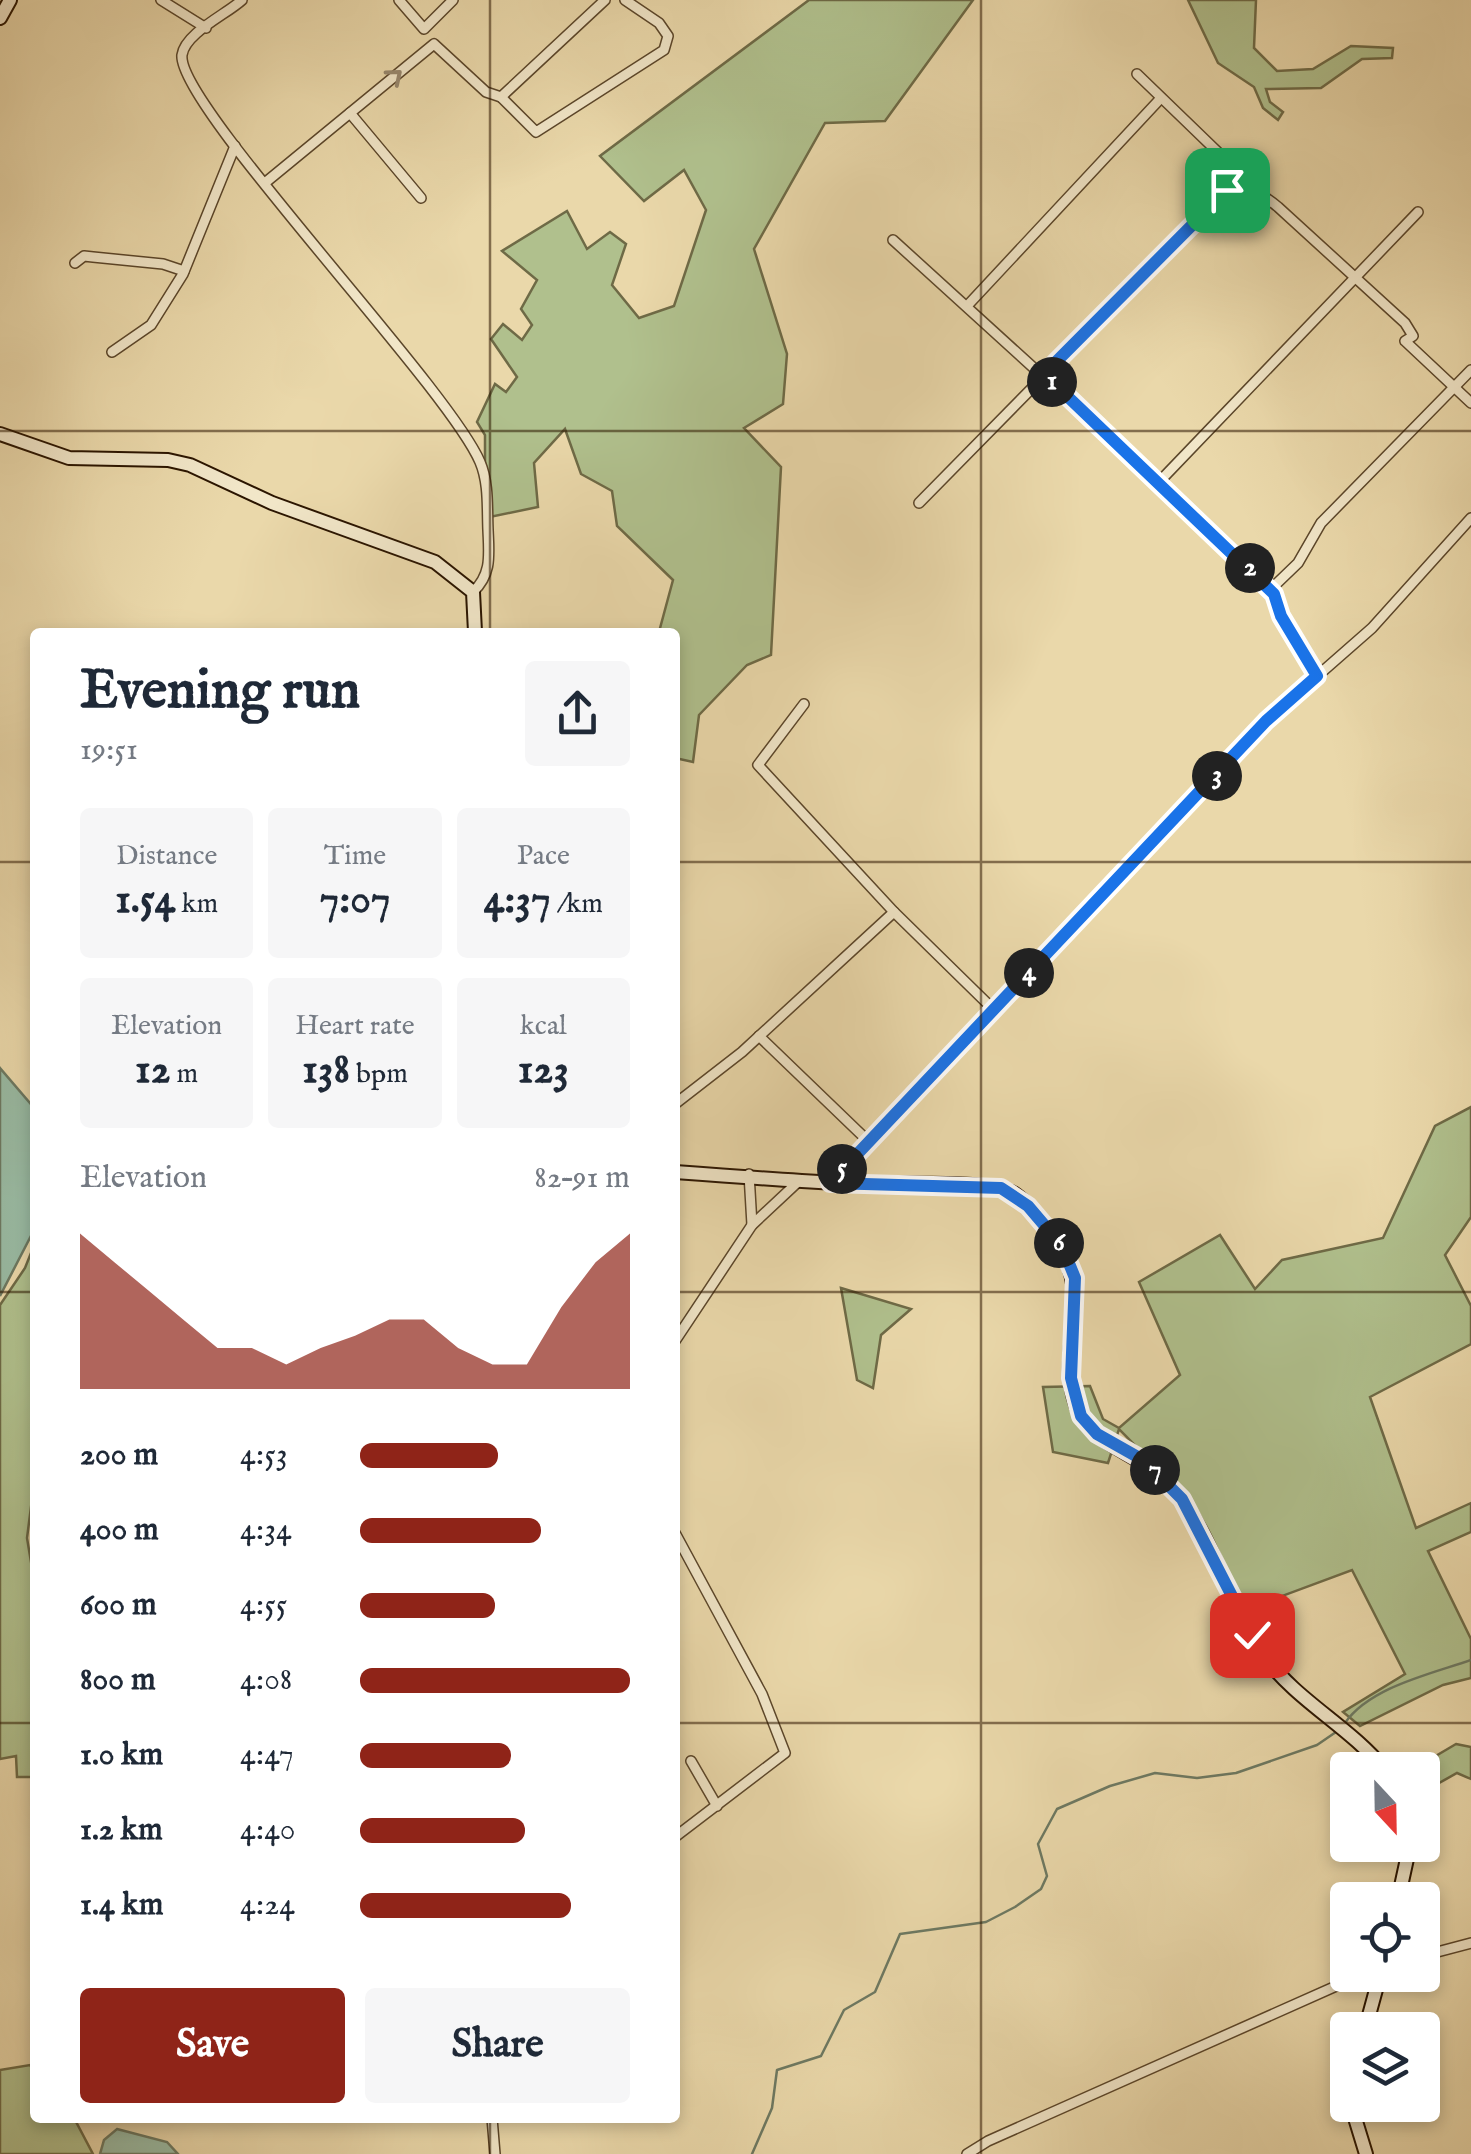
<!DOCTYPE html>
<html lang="en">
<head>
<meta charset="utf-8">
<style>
	body { margin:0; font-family:"IM FELL English",serif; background:#f6f6f7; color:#1f2937; height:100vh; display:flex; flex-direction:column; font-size:38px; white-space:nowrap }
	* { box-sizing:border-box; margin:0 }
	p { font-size:32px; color:#747a83 }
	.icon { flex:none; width:55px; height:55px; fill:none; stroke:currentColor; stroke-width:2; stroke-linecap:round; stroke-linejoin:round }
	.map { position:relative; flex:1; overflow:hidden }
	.panel { position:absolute; left:30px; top:628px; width:650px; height:1495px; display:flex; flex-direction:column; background:#fff; border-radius:10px; box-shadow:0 5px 15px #0003 }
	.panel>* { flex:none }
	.needle { width:65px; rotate:158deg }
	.buttons { position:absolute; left:1330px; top:1752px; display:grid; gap:20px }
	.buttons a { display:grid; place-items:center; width:110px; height:110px; border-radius:10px; background:#fff; box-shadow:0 5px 15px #0003; font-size:50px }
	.pin { position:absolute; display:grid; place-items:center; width:85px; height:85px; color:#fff; margin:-42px; border-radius:20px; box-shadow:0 5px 15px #0006 }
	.km { position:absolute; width:50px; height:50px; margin:-25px; border-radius:50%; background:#222; color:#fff; font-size:28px; line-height:50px; text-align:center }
	.round { display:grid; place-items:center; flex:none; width:105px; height:105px; border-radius:10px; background:#f6f6f7 }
	.overview { display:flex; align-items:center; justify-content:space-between; height:170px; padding:0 50px }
	h1 { font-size:55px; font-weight:700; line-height:75px }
	.figures { display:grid; grid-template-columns:repeat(3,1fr); gap:15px; height:170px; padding:10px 50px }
	.figures div { display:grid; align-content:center; border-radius:10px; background:#f6f6f7; text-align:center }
	.figures b { font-size:42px; font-weight:700 }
	.figures small { font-size:28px; font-weight:400 }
	.figures p { font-size:28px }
	.chart { height:280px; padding:20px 50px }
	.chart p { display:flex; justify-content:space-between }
	.chart svg { width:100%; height:180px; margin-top:10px; fill:#8f2418; opacity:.7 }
	.cta { display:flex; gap:20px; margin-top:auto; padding:20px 50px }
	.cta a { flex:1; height:115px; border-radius:10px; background:#8f2418; color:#fff; font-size:40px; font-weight:700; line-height:115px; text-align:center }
	.cta a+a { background:#f6f6f7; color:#1f2937 }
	ul { padding:0 50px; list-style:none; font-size:32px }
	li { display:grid; grid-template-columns:160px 120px 1fr; align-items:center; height:75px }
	li i { height:25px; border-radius:12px; background:#8f2418 }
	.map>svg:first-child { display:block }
</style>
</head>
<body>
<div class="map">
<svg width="1471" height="2154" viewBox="0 0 1471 2154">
	<rect width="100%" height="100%" fill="#ead8aa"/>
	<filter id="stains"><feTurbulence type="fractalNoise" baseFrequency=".002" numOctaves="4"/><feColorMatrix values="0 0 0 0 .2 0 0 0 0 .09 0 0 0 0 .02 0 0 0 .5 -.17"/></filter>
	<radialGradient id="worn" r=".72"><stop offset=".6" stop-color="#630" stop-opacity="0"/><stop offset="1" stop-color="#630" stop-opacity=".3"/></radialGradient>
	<!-- green -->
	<g fill="#b0c08d" stroke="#6e6a46" stroke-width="2.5">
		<polygon points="809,0 973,0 885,121 825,123 754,249 787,354 783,404 744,428 781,467 771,655 747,665 699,715 693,762 675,758 675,632 659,632 673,580 617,526 612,491 581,474 565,429 534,463 538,507 485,518 485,435 477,422 495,384 506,392 517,377 491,339 503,324 522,340 532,325 521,309 537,280 502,251 567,211 587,249 610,232 626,244 612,285 639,318 674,306 706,210 684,170 644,201 600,156"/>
		<polygon points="1188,0 1256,0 1254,48 1277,71 1313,69 1351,46 1393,48 1392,58 1362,59 1321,88 1266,89 1270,102 1283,112 1278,120 1263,108 1254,87 1218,63"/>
		<polygon points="1471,1107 1471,1217 1445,1255 1471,1306 1471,1344 1370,1397 1416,1528 1471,1503 1471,1532 1428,1551 1471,1639 1471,1678 1443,1685 1360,1726 1343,1712 1405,1674 1352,1570 1239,1612 1184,1495 1119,1429 1108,1463 1053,1452 1043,1387 1090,1386 1103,1419 1119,1428 1180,1375 1139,1282 1220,1235 1255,1289 1282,1260 1383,1238 1435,1126"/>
		<polygon points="35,1243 35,1476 27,1538 35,1586 35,1777 17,1777 16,1756 0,1759 0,1305 25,1268"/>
		<polygon points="841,1288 911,1309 881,1335 873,1388 857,1380"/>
		<polygon points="1456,1744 1471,1747 1471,1779 1457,1773 1423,1792 1422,1770 1412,1770"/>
		<polygon points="30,2065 35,2072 35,2118 74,2118 93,2154 0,2154 0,2070"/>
	</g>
	<!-- water -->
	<g fill="#99bba4" stroke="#6d7962" stroke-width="2.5">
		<polygon points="0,1068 35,1109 35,1228 0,1296"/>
		<polygon points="117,2129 167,2142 178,2154 100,2154 104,2140"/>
	</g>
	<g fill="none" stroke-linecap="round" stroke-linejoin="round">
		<!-- stream -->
		<g stroke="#6d7962" stroke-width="2.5">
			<path d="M1345 1723C1370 1687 1431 1674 1471 1660"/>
			<polyline points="752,2154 772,2108 777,2070 821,2056 844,2010 875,1992 900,1934 986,1922 1015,1907 1041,1889 1047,1876 1038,1844 1057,1809 1110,1786 1155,1773 1197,1778 1236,1773 1317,1745 1336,1732"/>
		</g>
		<defs>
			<g id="street">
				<polyline points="161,0 206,28"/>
				<path d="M242 0C227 14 185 33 182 55 176 104 447 385 480 462 489 483 487 508 488 530 489 555 492 574 473 592"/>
				<polyline points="399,0 424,29 453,0"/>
				<polyline points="1137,74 1256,189"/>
				<polyline points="501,97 536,132 664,50 668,36 659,23 625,0"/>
				<polyline points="350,113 421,198"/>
				<polyline points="266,182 434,44 486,92 501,97 605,0"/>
				<polyline points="893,240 1159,482"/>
				<polyline points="75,263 84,256 93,257 163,264 184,271"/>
				<polyline points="967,306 1161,98"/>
				<polyline points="112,352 151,325 183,274 235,146"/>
				<path d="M919 503 1219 198C1240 180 1260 192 1278 207L1405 323 1413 336 1405 341 1471 403"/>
				<polyline points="1274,594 1159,482 1418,212"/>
				<polyline points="1317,676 1281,616 1271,589 1298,563 1321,523 1471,370"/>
				<polyline points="804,704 758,765 894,912"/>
				<polyline points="759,1036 868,1141"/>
				<polyline points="675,1104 742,1052 894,912 995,1011"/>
				<polyline points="749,1174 752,1225"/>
				<polyline points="830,1183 1266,721 1372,628 1471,518"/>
				<polyline points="675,1341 752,1225 799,1181"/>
				<polyline points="675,1533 762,1694 785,1753 675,1837"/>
				<polyline points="691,1761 717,1806"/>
				<polyline points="1422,1956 1471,1943"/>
				<polyline points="492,2118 495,2154"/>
				<polyline points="967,2154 988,2141 1361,1975"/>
			</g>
			<g id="secondary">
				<polyline points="0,18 10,0"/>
				<polyline points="0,434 69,458 168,460 190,465 272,503 435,562 473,592 475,632"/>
				<path d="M675 1172C728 1176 781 1180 834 1183 872 1186 989 1178 1015 1194 1029 1204 1041 1220 1051 1233 1101 1299 1050 1349 1080 1415 1094 1444 1145 1457 1169 1484 1214 1534 1226 1603 1264 1656 1298 1702 1349 1726 1385 1770"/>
				<polyline points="1398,1900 1410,1845"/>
				<polyline points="1365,2030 1380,1975"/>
				<polyline points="1351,2105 1366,2154"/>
			</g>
		</defs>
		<!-- street casing -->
		<use href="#street" stroke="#5b462a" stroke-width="12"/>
		<!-- secondary casing -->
		<use href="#secondary" stroke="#2b1500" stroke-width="16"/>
		<!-- street -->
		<use href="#street" stroke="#f1e6c8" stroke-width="9"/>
		<!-- secondary -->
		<use href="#secondary" stroke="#f1e6c8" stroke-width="12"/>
	</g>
	<!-- one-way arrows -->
	<defs><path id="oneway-chevron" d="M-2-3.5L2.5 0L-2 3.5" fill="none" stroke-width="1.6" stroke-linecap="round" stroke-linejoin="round" transform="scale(2.5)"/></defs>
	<use stroke="#98886e" href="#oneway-chevron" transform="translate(395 76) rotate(-40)"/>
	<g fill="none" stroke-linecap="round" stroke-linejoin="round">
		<defs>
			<polyline id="route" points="1227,190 1044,374 1274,594 1281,616 1317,676 1266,721 830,1183 1001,1188 1028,1206 1062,1246 1075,1278 1071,1378 1081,1416 1097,1434 1143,1460 1182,1499 1252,1635"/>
		</defs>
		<!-- route casing -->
		<use href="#route" stroke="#fff" stroke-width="20"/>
		<!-- route -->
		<use href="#route" stroke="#1a73e8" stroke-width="12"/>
	</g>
	<!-- grid -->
	<path fill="none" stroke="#2b1500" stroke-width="2.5" stroke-opacity="0.55" d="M490 0V632M981 0V2154M0 431H1471M0 862H35M675 862H1471M0 1292H35M675 1292H1471M0 1723H35M675 1723H1471M490 2118V2154"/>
	<rect width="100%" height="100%" filter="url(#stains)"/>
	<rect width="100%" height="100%" fill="url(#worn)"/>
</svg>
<div class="buttons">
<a><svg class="needle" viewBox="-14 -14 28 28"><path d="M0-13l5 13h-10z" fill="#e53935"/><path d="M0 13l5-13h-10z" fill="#747a83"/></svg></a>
<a><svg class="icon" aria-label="locate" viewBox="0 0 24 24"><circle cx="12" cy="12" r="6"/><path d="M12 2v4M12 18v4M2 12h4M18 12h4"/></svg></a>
<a><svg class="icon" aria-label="layers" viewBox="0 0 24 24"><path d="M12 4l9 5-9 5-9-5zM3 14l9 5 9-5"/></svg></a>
</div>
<div class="pin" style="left:1227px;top:190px;background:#1e9e55"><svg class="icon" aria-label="arrive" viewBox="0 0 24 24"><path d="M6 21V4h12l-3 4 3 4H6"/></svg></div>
<div class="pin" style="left:1252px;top:1635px;background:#d93025"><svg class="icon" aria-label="check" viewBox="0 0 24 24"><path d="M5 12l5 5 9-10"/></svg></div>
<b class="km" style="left:1052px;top:382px">1</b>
<b class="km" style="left:1250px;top:568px">2</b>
<b class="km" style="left:1217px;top:776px">3</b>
<b class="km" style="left:1029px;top:973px">4</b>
<b class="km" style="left:842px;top:1169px">5</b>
<b class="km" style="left:1059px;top:1243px">6</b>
<b class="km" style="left:1155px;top:1470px">7</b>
<section class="panel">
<div class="overview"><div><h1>Evening run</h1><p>19:51</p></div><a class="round"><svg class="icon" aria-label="share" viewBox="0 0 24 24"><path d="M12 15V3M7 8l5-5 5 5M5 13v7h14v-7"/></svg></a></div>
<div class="figures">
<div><p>Distance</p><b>1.54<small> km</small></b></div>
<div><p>Time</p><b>7:07</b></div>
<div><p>Pace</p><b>4:37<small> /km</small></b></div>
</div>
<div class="figures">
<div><p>Elevation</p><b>12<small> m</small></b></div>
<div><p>Heart rate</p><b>138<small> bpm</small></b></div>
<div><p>kcal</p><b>123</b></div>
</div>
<div class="chart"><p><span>Elevation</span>82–91 m</p>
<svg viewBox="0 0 160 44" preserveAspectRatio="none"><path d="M0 44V6L10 13L20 20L30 27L40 34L50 34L60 38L70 34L80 31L90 27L100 27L110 34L120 38L130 38L140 24L150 13L160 6V44z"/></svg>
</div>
<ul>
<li><b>200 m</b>4:53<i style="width:51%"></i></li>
<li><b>400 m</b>4:34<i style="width:67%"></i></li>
<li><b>600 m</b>4:55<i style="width:50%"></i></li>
<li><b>800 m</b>4:08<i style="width:100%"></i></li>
<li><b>1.0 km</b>4:47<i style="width:56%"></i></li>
<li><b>1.2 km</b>4:40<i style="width:61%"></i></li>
<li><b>1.4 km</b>4:24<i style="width:78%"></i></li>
</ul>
<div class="cta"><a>Save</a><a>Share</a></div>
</section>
</div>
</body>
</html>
